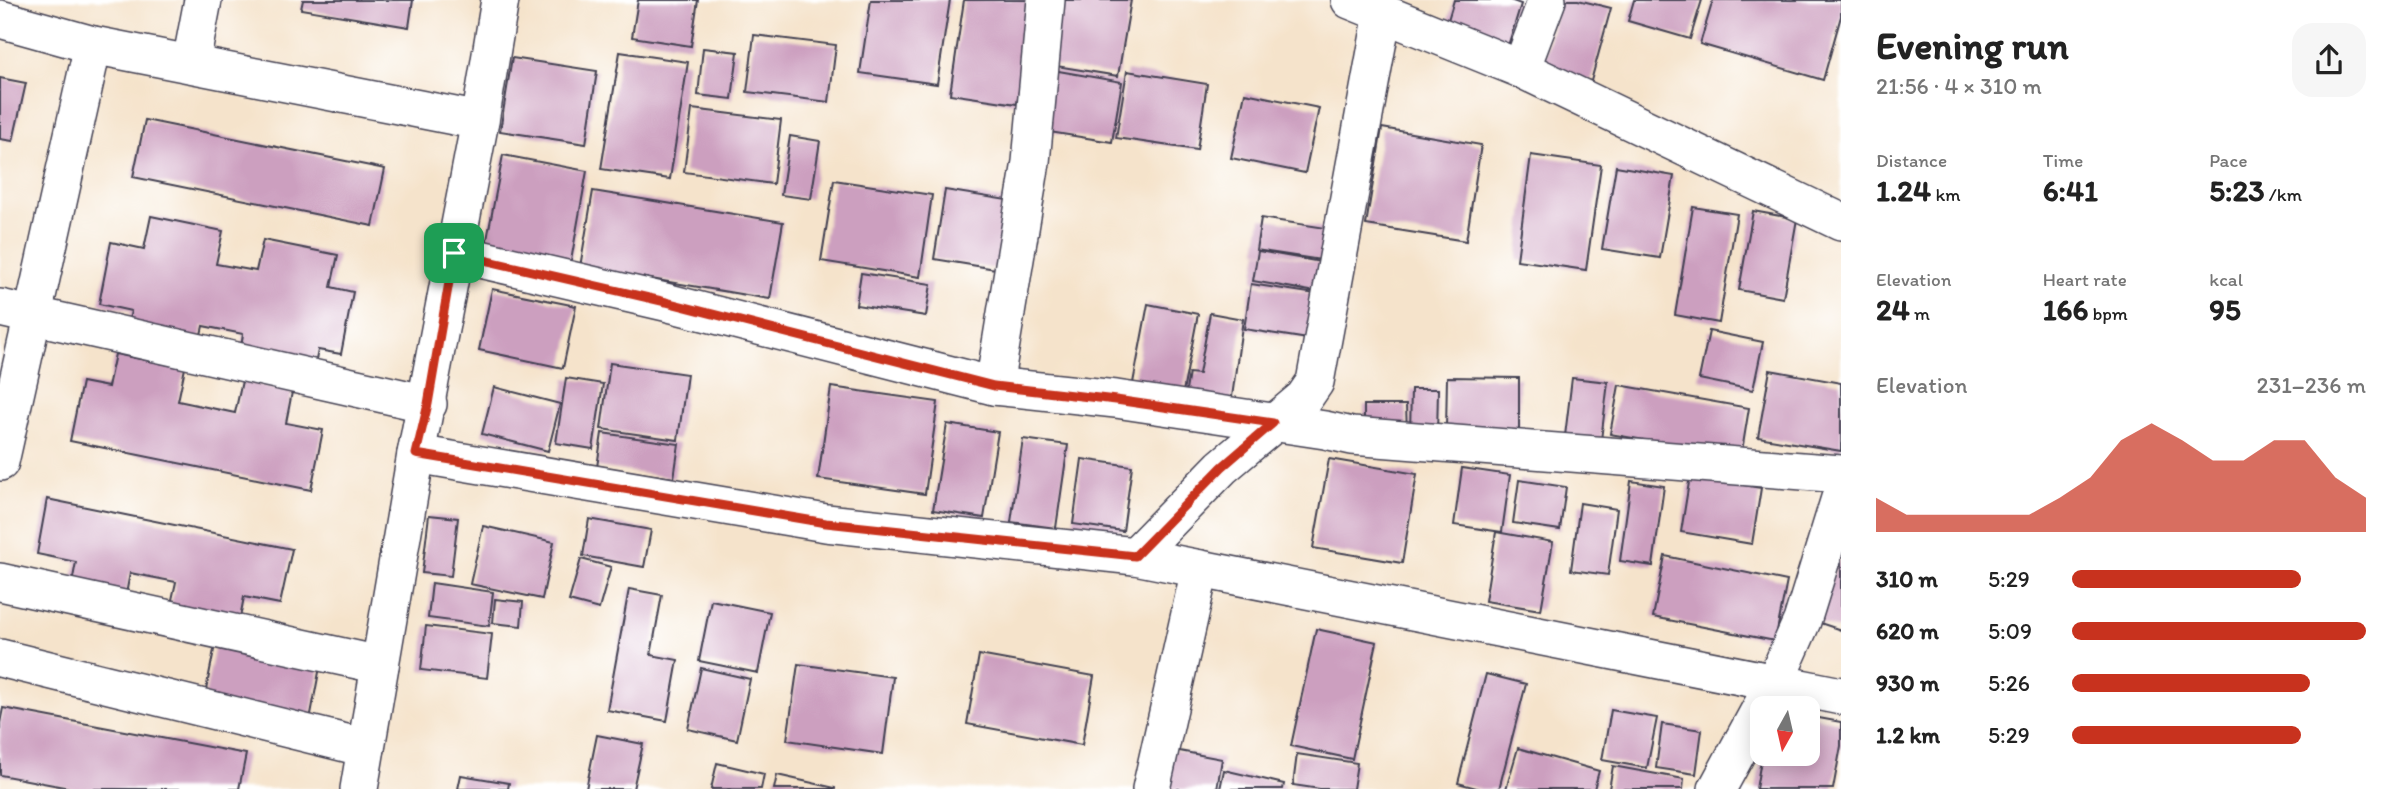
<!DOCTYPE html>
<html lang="en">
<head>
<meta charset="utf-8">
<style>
	body { margin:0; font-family:Itim,sans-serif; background:#f6f6f6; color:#222; height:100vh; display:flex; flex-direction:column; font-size:26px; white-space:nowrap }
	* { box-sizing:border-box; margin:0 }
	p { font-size:23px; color:#767676 }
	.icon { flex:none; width:38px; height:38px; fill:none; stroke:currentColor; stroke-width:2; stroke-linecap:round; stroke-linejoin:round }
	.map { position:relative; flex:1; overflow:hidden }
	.drawer { display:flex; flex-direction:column; background:#fff; width:560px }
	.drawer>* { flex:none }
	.needle { width:46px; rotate:188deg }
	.buttons { position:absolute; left:1750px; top:696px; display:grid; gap:14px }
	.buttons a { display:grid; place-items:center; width:70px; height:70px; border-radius:14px; background:#fff; box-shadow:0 4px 18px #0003; font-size:35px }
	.pin { position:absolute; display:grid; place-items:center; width:60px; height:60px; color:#fff; margin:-30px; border-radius:14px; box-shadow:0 4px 10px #0006 }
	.round { display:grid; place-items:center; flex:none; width:74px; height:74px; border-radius:21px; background:#f6f6f6 }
	.head { display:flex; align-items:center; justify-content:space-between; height:119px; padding:0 35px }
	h1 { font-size:38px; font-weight:700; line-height:52px }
	.stats { display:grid; grid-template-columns:repeat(3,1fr); gap:10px; height:119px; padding:7px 35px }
	.stats div { display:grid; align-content:center }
	.stats b { font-size:30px; font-weight:700 }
	.stats small { font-size:19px; font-weight:400 }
	.stats p { font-size:19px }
	.chart { height:196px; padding:14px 35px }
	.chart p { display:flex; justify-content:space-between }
	.chart svg { width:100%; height:126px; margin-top:7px; fill:#c8321e; opacity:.7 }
	ul { padding:0 35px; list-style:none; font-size:23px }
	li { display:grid; grid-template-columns:112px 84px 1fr; align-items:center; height:52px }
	li i { height:18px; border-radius:9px; background:#c8321e }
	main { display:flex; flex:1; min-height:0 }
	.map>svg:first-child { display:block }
</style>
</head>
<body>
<main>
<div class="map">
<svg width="1841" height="789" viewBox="0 0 1841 789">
	<rect width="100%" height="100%" fill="#fff"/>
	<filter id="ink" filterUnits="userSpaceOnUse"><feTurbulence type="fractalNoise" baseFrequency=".0143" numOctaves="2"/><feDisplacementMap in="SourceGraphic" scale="14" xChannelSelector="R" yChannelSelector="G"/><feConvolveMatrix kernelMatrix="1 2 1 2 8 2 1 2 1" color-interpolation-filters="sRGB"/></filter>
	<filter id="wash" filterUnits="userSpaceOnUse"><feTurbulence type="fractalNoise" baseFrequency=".00686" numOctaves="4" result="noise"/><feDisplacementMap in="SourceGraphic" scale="28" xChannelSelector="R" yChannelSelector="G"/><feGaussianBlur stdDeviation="1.57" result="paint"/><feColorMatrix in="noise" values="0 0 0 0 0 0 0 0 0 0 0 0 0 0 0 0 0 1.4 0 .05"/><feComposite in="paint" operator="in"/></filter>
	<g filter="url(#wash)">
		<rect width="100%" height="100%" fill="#f5e3cb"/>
		<g id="blocks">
			<!-- building -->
			<g fill="#cc9fbf">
				<polygon points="303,0 413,0 409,27 301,9"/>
				<polygon points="638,0 698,0 691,46 632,37"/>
				<polygon points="871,0 950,0 937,84 860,73"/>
				<polygon points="964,0 1033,0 1017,104 950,94"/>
				<polygon points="1054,0 1131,0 1118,76 1044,64"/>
				<polygon points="1454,0 1510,0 1521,4 1507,49 1445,30"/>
				<polygon points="1559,0 1578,0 1611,8 1591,81 1542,68"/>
				<polygon points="1634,0 1702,0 1690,39 1628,21"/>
				<polygon points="1713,0 1841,0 1841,16 1823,80 1700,44"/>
				<polygon points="754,35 836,45 829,102 747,92"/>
				<polygon points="703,48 738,52 732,99 698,95"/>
				<polygon points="620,52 688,62 670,179 601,169"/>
				<polygon points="512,58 597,71 586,144 500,131"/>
				<polygon points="1047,69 1122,82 1112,142 1037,130"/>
				<polygon points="1127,71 1207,84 1197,150 1116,138"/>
				<polygon points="0,78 26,83 13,141 0,139"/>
				<polygon points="1245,93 1319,108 1305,173 1231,158"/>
				<polygon points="692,109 781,120 773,184 684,172"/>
				<polygon points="145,120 385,169 373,226 133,177"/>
				<polygon points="1382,128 1481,145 1466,241 1366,225"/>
				<polygon points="790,136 820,141 811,199 781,195"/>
				<polygon points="503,155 587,171 571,261 486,245"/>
				<polygon points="1531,155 1601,165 1586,270 1517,260"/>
				<polygon points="1616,166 1674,176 1660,258 1602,249"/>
				<polygon points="834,180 932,195 920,277 821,261"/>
				<polygon points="945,190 1007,200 996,269 934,259"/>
				<polygon points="593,191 783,222 770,299 580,267"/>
				<polygon points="1693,207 1737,214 1719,323 1675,315"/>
				<polygon points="1753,211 1797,219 1783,298 1739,290"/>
				<polygon points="151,216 223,231 216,264 256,271 263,240 338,255 331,287 353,292 341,354 318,350 314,370 240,355 243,334 203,326 200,339 128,324 131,311 99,304 111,242 144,249"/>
				<polygon points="1261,218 1326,228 1321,260 1256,250"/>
				<polygon points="1258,251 1321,262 1316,292 1253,281"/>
				<polygon points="861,273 931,284 926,316 856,305"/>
				<polygon points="1251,284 1316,294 1308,339 1244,329"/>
				<polygon points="492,289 576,306 563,368 479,350"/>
				<polygon points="1148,304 1198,314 1183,392 1133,383"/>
				<polygon points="1210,313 1243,319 1231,404 1185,396 1189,373 1199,374"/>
				<polygon points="1709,331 1763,342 1753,390 1699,379"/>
				<polygon points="115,354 185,368 178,401 235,413 242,381 292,392 286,423 323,430 311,490 70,441 82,382 108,387"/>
				<polygon points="610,363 687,374 678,440 601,429"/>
				<polygon points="1770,370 1841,383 1841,451 1758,437"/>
				<polygon points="1447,377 1519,378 1519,431 1446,430"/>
				<polygon points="566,378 603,384 593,449 556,443"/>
				<polygon points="1572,378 1608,382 1601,440 1565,436"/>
				<polygon points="1619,385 1749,408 1741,457 1610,434"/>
				<polygon points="494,387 560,404 548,451 482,434"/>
				<polygon points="831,387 938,402 925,494 818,479"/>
				<polygon points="1411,389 1438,389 1437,435 1410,434"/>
				<polygon points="1364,405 1406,405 1407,432 1364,432"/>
				<polygon points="947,424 998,432 984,518 933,510"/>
				<polygon points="602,433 679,444 674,478 597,467"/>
				<polygon points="1023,439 1068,445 1056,528 1011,522"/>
				<polygon points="1082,459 1132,466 1123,531 1073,524"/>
				<polygon points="1329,459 1417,474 1402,563 1313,548"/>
				<polygon points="1462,468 1510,475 1502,532 1454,525"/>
				<polygon points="1690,476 1761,488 1752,544 1681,532"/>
				<polygon points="1519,480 1566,487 1560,530 1513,523"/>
				<polygon points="1631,481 1664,486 1653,566 1620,561"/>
				<polygon points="47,499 292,549 280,604 244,597 238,628 169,613 176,582 130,573 124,605 70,594 76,562 37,554"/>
				<polygon points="1580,503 1617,509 1608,575 1571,570"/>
				<polygon points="429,515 458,518 451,576 422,573"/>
				<polygon points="589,519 651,530 644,567 583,556"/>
				<polygon points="483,526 554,542 542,599 470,584"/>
				<polygon points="1496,532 1553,542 1541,610 1485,601"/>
				<polygon points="1841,555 1841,630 1814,621"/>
				<polygon points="1665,556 1787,581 1775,641 1653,617"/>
				<polygon points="581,559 611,567 599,609 569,601"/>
				<polygon points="432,583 493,592 489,626 428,618"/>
				<polygon points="629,589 662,595 651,655 678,660 667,721 607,710"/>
				<polygon points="495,599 523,602 521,626 493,623"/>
				<polygon points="711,600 770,612 758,673 699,661"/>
				<polygon points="426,626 492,634 487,678 421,670"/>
				<polygon points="1316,629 1377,642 1352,759 1291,746"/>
				<polygon points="217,635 322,656 309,725 203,705"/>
				<polygon points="979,655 1094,676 1082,745 967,724"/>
				<polygon points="798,664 893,677 883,754 787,740"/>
				<polygon points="701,668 750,679 737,740 688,729"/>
				<polygon points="1486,674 1526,684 1499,789 1480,789 1458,783"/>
				<polygon points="3,708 246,754 239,789 75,789 0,775 0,723"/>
				<polygon points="1611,710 1657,718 1647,768 1602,760"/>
				<polygon points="1808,716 1841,722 1841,746 1833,789 1756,789 1762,754 1808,754"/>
				<polygon points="1662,724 1702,730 1696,774 1656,768"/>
				<polygon points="597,735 643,744 633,789 586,789"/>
				<polygon points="1518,748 1599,771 1594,789 1506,789"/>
				<polygon points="1174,750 1222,759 1217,789 1167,789"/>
				<polygon points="1297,754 1357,763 1353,789 1320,789 1293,785"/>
				<polygon points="717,763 764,774 761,789 711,789"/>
				<polygon points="1613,766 1684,779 1683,789 1609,789"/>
				<polygon points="1224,770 1284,784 1283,789 1220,789"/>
				<polygon points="461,775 509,783 508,789 458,789"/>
				<polygon points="777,775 835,788 835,789 774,789"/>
			</g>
		</g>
	</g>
	<g filter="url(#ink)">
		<use href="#blocks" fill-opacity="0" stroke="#423f51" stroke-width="2"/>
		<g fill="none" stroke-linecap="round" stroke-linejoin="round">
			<defs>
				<g id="street">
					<polyline points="1350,0 1521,69 1841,222"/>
					<polyline points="0,19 93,45 480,121"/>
					<polyline points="191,63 203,0"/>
					<polyline points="1521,69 1547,0"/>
					<polyline points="454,253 665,302 994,386 1116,399 1325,430 1352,436 1841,474"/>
					<polyline points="0,308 428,404"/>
					<polyline points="994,386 1031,162 1046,0"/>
					<polyline points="416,454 826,523 1135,556 1841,696"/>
					<polyline points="0,462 93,45"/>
					<polyline points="1135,556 1222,467 1304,398 1315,382 1383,13"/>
					<polyline points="0,582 380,665"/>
					<polyline points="0,658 366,748"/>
					<polyline points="359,789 416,454 480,121 500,0"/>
					<polyline points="1151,789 1200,569"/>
					<polyline points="1717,789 1775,682 1802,621 1841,495"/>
				</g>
			</defs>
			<!-- street casing -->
			<use href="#street" stroke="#423f51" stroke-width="40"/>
			<!-- street -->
			<use href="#street" stroke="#fff" stroke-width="37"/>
		</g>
	</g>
	<g fill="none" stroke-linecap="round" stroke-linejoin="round" filter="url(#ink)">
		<defs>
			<polygon id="route" points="454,253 666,302 994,386 1116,400 1273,423 1222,467 1135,556 826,523 416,454 428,404"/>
		</defs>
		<!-- route casing -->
		<use href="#route" stroke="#fff" stroke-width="14"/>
		<!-- route -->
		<use href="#route" stroke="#c8321e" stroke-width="9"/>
	</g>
</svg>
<div class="buttons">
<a><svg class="needle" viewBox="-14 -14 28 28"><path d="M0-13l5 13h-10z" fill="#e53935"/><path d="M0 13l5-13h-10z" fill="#767676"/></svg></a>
</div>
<div class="pin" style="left:454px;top:253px;background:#1e9e55"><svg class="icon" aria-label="arrive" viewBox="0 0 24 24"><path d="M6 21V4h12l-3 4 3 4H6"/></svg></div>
</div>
<section class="drawer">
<div class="head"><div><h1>Evening run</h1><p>21:56 · 4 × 310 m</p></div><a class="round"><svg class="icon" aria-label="share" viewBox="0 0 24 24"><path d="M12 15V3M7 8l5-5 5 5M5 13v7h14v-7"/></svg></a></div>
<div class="stats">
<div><p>Distance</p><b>1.24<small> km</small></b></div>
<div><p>Time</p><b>6:41</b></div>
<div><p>Pace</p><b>5:23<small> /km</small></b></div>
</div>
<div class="stats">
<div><p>Elevation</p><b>24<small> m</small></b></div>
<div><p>Heart rate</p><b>166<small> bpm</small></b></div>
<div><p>kcal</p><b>95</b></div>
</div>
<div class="chart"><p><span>Elevation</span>231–236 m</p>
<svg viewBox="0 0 160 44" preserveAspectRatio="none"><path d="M0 44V32L10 38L20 38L30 38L40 38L50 38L60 32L70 25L80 12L90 6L100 12L110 19L120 19L130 12L140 12L150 25L160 32V44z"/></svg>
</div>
<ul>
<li><b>310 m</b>5:29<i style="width:78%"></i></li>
<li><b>620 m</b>5:09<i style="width:100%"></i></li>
<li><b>930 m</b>5:26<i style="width:81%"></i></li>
<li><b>1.2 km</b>5:29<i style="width:78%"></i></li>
</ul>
</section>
</main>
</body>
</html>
